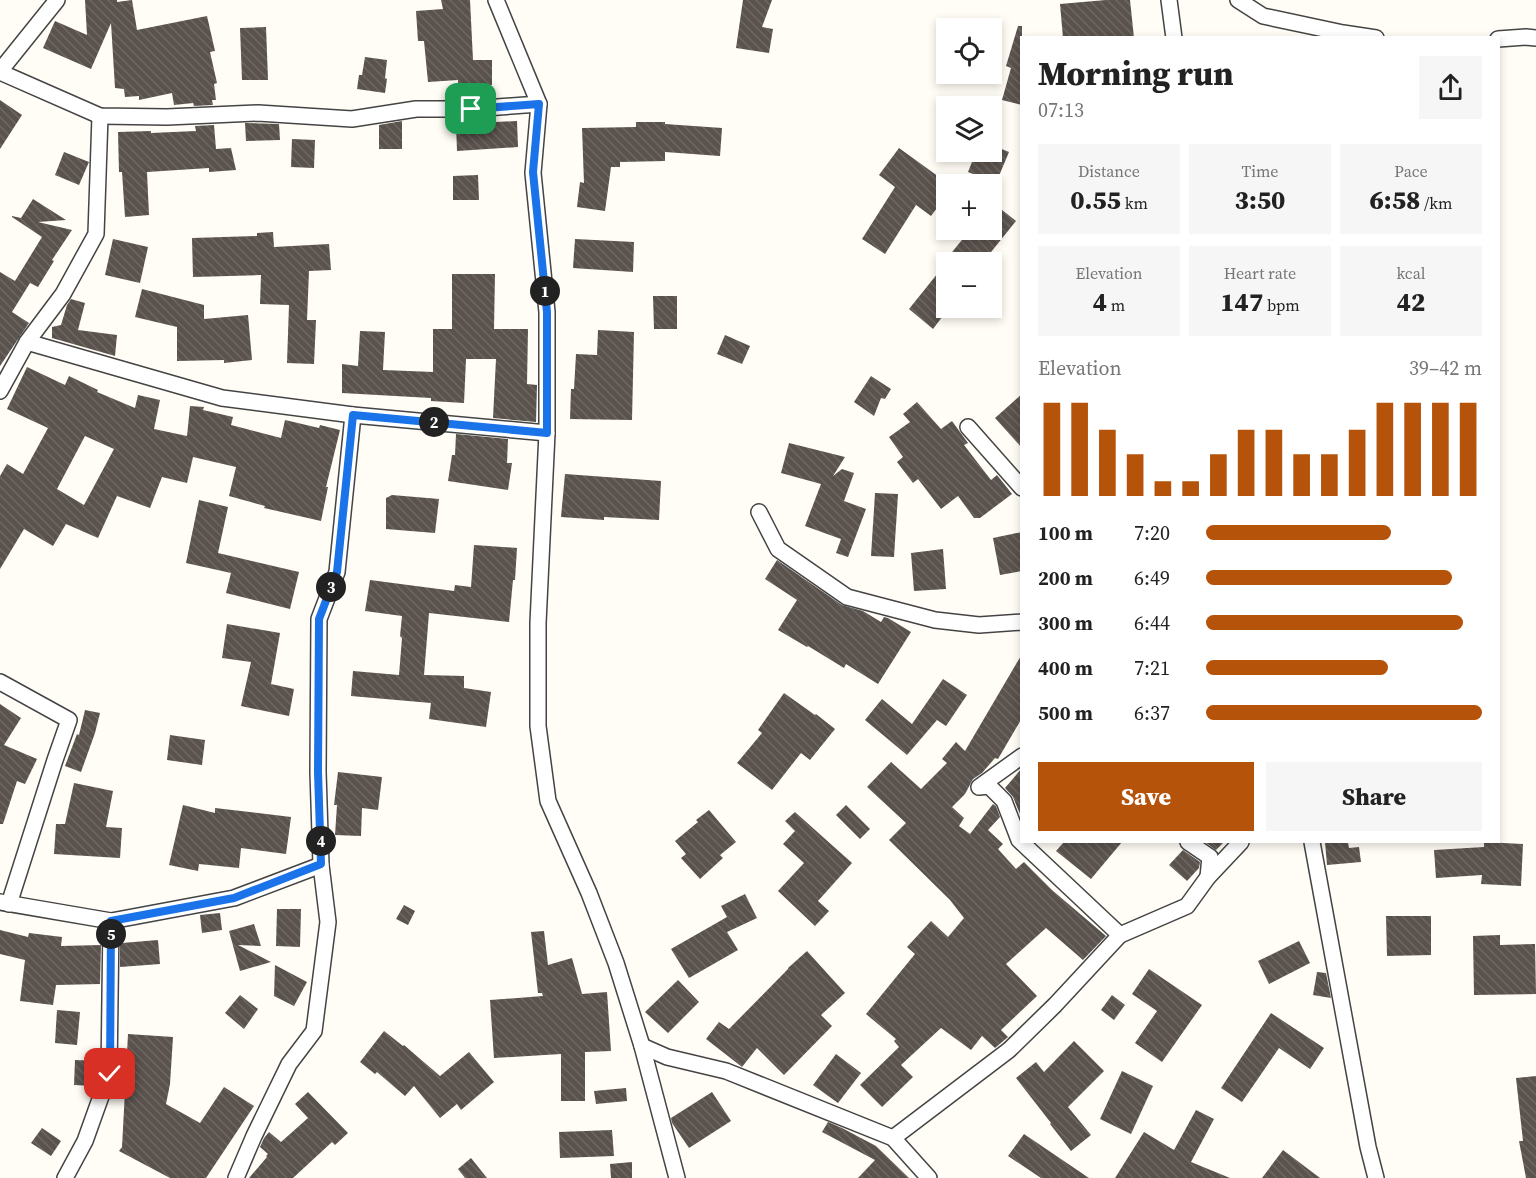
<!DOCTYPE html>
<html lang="en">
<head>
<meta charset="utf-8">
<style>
	body { margin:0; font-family:"Source Serif 4",serif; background:#f6f6f6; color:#222; height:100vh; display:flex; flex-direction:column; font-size:22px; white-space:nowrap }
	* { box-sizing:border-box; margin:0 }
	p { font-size:20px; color:#767676 }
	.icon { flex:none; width:33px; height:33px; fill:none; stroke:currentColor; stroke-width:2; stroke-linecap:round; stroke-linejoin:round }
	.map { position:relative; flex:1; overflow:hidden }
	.drawer { position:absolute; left:1020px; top:36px; width:480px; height:807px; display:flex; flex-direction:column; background:#fff; border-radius:0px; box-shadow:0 3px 9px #0003 }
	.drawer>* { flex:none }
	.tools { position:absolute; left:936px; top:18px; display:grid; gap:12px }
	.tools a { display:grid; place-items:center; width:66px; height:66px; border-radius:0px; background:#fff; box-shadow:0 3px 9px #0003; font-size:30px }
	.pin { position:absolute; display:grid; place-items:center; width:51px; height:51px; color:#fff; margin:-26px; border-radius:12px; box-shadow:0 3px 9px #0006 }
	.km { position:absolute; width:30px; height:30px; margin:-15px; border-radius:50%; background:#222; color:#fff; font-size:16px; line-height:30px; text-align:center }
	.round { display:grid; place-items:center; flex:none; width:63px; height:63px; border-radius:0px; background:#f6f6f6 }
	.headline { display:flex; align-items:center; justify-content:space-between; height:102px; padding:0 18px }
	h1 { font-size:33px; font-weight:800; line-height:45px }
	.metrics { display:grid; grid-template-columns:repeat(3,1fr); gap:9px; height:102px; padding:6px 18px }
	.metrics div { display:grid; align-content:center; border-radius:0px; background:#f6f6f6; text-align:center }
	.metrics b { font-size:26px; font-weight:800 }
	.metrics small { font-size:16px; font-weight:400 }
	.metrics p { font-size:16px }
	.chart { height:168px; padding:12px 18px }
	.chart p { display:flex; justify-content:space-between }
	.chart svg { width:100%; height:108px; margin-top:6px; stroke:#b45309; stroke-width:6 }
	.button { display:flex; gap:12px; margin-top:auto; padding:12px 18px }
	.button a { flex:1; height:69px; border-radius:0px; background:#b45309; color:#fff; font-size:24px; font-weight:800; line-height:69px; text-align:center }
	.button a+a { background:#f6f6f6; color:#222 }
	ul { padding:0 18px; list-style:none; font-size:20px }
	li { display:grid; grid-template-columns:96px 72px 1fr; align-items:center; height:45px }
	li i { height:15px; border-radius:8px; background:#b45309 }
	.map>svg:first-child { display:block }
</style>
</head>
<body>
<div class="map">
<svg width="1536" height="1178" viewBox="0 0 1536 1178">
	<defs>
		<pattern id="building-back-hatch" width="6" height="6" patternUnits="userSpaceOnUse" patternTransform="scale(1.5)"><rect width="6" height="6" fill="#5a524d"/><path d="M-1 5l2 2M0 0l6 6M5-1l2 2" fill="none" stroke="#6d6662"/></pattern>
	</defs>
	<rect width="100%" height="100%" fill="#fffdf5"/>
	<!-- building -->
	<g fill="url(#building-back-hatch)" fill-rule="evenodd">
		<polygon points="85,0 117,0 117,2 132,0 137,30 207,16 215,51 210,52 217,83 214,84 216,100 212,100 213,105 194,106 193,103 174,105 172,93 139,100 139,96 125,97 124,89 115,88 111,23 91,69 43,48 55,21 87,35"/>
		<polygon points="441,0 470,0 473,60 492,60 492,85 458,85 458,80 428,82 424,41 418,41 416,11 443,9"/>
		<polygon points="743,0 772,0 762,27 773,29 769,53 736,48"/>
		<polygon points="1106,0 1130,0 1134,38 1063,38 1060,4"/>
		<polygon points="1018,26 1022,26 1022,105 1002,100 1011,68 1006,66"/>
		<polygon points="266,27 268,80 242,80 240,28"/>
		<polygon points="365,57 387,60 385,78 387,79 385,93 357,89 359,75 362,75"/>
		<polygon points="0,100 22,115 0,149"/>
		<polygon points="402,121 402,149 379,149 379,125"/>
		<polygon points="517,121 518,147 457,151 456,124"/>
		<polygon points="636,122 665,122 665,124 722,128 720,156 665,152 665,161 620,162 620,167 611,167 605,211 577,207 580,182 584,183 582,128 636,127"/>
		<polygon points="245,123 279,124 280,140 246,141"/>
		<polygon points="214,125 216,149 231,148 236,170 209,172 209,168 147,172 149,215 125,217 122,172 119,172 118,132 151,131 151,133 196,131 195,126"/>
		<polygon points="292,139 315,140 314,168 291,167"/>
		<polygon points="992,145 1009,152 996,183 968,172 976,152 992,152"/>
		<polygon points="899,148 946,182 946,196 931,216 916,205 885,254 862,239 895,187 879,175"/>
		<polygon points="64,152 89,162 79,185 55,175"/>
		<polygon points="478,175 479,200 453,200 453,176"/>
		<polygon points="33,199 66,220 38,222 72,230 52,260 54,261 38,287 30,283 12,312 29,323 0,366 0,272 15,281 42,237 12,217 12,216 21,218"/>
		<polygon points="992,202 1016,221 983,262 944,262 970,230 992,230"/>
		<polygon points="273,232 274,247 329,244 331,270 309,271 307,320 316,320 314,364 287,363 289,305 260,304 261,275 193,277 192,238 257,236 257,233"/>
		<polygon points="113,239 148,247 140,283 105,275"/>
		<polygon points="575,239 634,242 633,272 573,268"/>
		<polygon points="946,263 946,312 933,329 909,309"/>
		<polygon points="452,274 495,274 494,329 528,329 527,384 537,385 536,422 493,418 496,359 466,359 464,403 431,401 431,398 342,393 342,364 358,366 360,331 385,332 383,370 433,372 433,329 452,329"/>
		<polygon points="142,289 204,305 204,319 248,315 252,360 224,363 224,360 177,361 177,327 135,317"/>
		<polygon points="653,296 677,296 677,329 654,329"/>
		<polygon points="71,299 85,303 78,330 117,335 115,356 52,338 52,327 61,325 67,305"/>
		<polygon points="598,330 634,332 632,420 570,419 571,389 574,389 576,354 597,355"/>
		<polygon points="725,335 750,346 742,364 717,354"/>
		<path d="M27 367 65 385 69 376 98 390 97 392 135 408 138 395 160 400 154 429 187 436 190 406 204 407 203 410 233 417 231 425 281 438 285 420 319 428 320 425 340 430 326 487H328L321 521 264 508 265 506 229 496 236 467 193 457 187 483 162 477 150 508 117 496 98 538 66 524 53 546 24 529 0 569V476L7 464 23 474 48 428 7 409ZM85 436 114 449 84 505 57 489Z"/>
		<polygon points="871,376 891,389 885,399 881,398 874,416 854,402"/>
		<polygon points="1022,394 1022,448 995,418"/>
		<polygon points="917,402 941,429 952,421 968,443 964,445 991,480 997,475 1012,494 980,518 974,518 958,496 941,509 918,479 913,483 897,462 903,457 889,437 910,422 903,414"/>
		<polygon points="456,434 508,439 507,463 512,463 508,490 448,481 452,455 455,455"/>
		<polygon points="789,443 845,457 833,476 842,469 854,473 844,501 866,509 848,557 836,553 841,539 805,526 821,484 781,473"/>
		<polygon points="565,474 661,481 659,520 604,517 604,520 561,517"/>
		<polygon points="875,493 898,494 894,557 871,556"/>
		<polygon points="392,495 439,499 435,533 386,529 386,498"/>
		<polygon points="199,500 228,507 218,553 299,572 290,609 226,593 231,573 186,563"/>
		<polygon points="1022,532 1022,571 1000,575 993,538"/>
		<polygon points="474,545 517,548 515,580 513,580 509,622 429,613 424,675 464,676 464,688 491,692 486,727 429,719 431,703 351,696 353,671 399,675 402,638 400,636 402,616 365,611 370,580 454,591 455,585 471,587"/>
		<polygon points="943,549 946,589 914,591 911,553"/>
		<polygon points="777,560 842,605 863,611 881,622 884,617 888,618 911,632 878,684 846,664 844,668 808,646 807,647 778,630 797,600 765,579"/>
		<polygon points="227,624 280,633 271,684 294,689 289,716 241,706 251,662 222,658"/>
		<polygon points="1022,654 1022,718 998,759 995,758 982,773 973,779 965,794 952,807 964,818 959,826 970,834 993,804 996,806 1000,817 988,830 1003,844 998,849 1016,869 1024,862 1052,890 1106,936 1083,960 1046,928 1006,964 1037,996 1001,1030 1008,1037 995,1048 982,1036 971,1050 941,1028 901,1065 913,1077 882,1107 860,1085 899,1047 894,1041 896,1039 866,1014 915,954 907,947 931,921 948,937 964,918 950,900 889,840 906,823 867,787 891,762 921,789 947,763 942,759 956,742 965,751"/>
		<polygon points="943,679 967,695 946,726 937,720 907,755 865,720 882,699 912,724"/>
		<polygon points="784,693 815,715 816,714 835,729 810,760 801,753 772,790 737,763 762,733 758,730"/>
		<polygon points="0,704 21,718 4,745 37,759 25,784 17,781 3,824 0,824"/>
		<polygon points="85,710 100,713 95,733 81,772 65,766 77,734 79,735"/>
		<polygon points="170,735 205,740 202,765 167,760"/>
		<polygon points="1022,768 1022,819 1013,797 1005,788"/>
		<polygon points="338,772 382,777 378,810 362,808 361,836 335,835 337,805 334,805"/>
		<polygon points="74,783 113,791 106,827 122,828 120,858 54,854 56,824 65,824"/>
		<polygon points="183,805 215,813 215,808 291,817 286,854 241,848 239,868 199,864 198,871 169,865"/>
		<polygon points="846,805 870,829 860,839 836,815"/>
		<polygon points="709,810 736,842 720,855 723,858 700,879 681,858 686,854 675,841 698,822 696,820"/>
		<polygon points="795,812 852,863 818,901 829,911 815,926 778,891 804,863 783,844 795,831 785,821"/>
		<polygon points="1064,842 1122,842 1091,879 1056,851"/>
		<polygon points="1205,842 1224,842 1216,850"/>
		<polygon points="1325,842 1348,842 1349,848 1359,847 1361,862 1327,865"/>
		<polygon points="1484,842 1523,844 1521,886 1481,884 1482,875 1436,878 1434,850 1484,847"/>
		<polygon points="1183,850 1200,862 1199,868 1187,881 1169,865"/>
		<polygon points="745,894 757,918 727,932 738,950 689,978 671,949 727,917 721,906"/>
		<polygon points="404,905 415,911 408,925 396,919"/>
		<polygon points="277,909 301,909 300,947 276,946"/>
		<polygon points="220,913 222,930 202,933 200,915"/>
		<polygon points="1386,916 1431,916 1431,955 1387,956"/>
		<polygon points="254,924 261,946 238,945 271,962 240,971 229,931"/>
		<polygon points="0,930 28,937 29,933 62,937 61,946 101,945 100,984 56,985 53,1005 20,1001 25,960 0,954"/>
		<polygon points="544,931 548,965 572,958 582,994 607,992 611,1051 585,1052 585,1101 561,1101 561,1054 494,1058 490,1000 543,996 542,993 538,993 531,932"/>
		<polygon points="1500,935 1500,945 1535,944 1536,994 1474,995 1473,936"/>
		<polygon points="158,940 160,964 120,967 120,944 122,944 122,943"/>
		<polygon points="1299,941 1310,963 1269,984 1258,961"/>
		<polygon points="807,951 845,993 821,1015 832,1026 784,1075 757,1048 742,1067 706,1039 719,1022 729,1029 788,969 788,968"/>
		<polygon points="275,965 307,982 294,1006 274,996"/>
		<polygon points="1149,969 1202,1005 1162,1062 1135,1043 1157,1011 1132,994"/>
		<polygon points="1317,972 1326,973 1331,998 1313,995"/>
		<polygon points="678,980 699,1002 668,1033 645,1012"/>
		<polygon points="240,995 258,1009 244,1029 225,1013"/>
		<polygon points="1112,995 1125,1005 1114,1020 1101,1010"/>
		<polygon points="57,1010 80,1012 77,1045 55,1043"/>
		<polygon points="1271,1013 1324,1048 1310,1069 1279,1048 1242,1102 1221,1088"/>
		<polygon points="384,1031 403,1046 404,1045 440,1076 469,1052 494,1082 461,1110 457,1104 440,1118 414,1086 405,1096 377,1072 375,1074 360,1062"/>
		<polygon points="128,1034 173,1037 170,1084 166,1104 200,1123 224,1087 254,1106 206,1178 170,1178 119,1151 122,1147"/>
		<polygon points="1074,1041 1104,1071 1068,1107 1091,1135 1071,1151 1050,1124 1051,1123 1016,1078 1036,1062 1044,1072"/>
		<polygon points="836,1054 861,1073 838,1103 813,1085"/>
		<polygon points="75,1060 99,1061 99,1072 94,1086 74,1085"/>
		<polygon points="1122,1071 1153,1086 1131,1134 1100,1119"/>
		<polygon points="1536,1076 1536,1178 1526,1178 1519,1141 1523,1141 1516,1078"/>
		<polygon points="626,1088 627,1101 596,1104 594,1091"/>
		<polygon points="308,1092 348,1133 335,1145 332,1142 293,1178 249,1178 267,1157 266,1156 268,1154 260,1147 264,1138 269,1132 281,1142 308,1118 295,1104"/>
		<polygon points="712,1092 731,1121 689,1148 672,1123 671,1118"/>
		<polygon points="1196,1110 1214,1119 1191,1162 1230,1178 1115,1178 1144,1132 1174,1150"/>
		<polygon points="828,1122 842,1128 876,1146 909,1178 858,1178 875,1160 822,1132"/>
		<polygon points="42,1128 61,1141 51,1156 31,1143"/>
		<polygon points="612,1130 614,1156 560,1158 559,1132"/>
		<polygon points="1024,1134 1089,1178 1041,1178 1008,1156"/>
		<polygon points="1283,1150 1320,1178 1262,1178"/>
		<polygon points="471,1158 487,1178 465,1178 458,1169"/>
		<polygon points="632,1162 632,1178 611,1178 610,1164"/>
	</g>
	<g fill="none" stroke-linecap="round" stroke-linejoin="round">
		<defs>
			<g id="minor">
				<polyline points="496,0 539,104 533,173 547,312 547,433 538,623 538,726 548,801 589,893 616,963 642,1046 677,1178"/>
				<polyline points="1169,0 1174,38"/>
				<polyline points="1238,0 1263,16 1343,33 1376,38"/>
				<polyline points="1498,39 1526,37 1536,38"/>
				<polyline points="0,71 57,0"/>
				<polyline points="0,72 100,116 167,117 258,113 352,119 416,109 471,109 539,104"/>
				<polyline points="27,342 222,398 353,415 547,433"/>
				<polyline points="0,391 27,342 63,294 96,234 100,116"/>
				<polyline points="968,427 1022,488"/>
				<polyline points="759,512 778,549 847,597 935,620 979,625 1022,622"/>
				<polyline points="0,682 69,720 55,760 9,904"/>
				<polyline points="1022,756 979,787 989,786 1004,801 1019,840 1120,935"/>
				<polyline points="1188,842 1210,857 1208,877"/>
				<polyline points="1312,842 1368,1147 1376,1178"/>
				<polyline points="0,902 111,921 234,898 321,865"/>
				<polyline points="642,1046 667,1057 726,1071 893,1138 929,1178"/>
				<polyline points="893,1138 1009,1050 1055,1005 1120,935 1187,906 1208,877 1241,842"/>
				<polyline points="65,1178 85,1141 109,1074 111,921"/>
				<polyline points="236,1178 254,1136 289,1064 314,1031 328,922 321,865 318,772 319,619 337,572 353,415"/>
			</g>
		</defs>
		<!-- minor casing -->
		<use href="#minor" stroke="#444" stroke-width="18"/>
		<!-- minor -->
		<use href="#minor" stroke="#fff" stroke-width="15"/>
	</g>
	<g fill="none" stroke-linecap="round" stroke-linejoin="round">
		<defs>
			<polyline id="route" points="110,1074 111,921 234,898 321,864 318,772 319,619 337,572 353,415 547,433 547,312 533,172 539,104 471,109"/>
		</defs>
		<!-- route casing -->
		<use href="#route" stroke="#fff" stroke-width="12"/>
		<!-- route -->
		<use href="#route" stroke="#1a73e8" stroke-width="8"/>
	</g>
</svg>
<div class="tools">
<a><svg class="icon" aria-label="locate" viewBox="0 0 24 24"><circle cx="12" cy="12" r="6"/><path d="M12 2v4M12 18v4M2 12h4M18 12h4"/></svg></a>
<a><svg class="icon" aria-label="layers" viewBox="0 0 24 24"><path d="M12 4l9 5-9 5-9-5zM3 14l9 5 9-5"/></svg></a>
<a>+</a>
<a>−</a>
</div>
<div class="pin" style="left:471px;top:109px;background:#1e9e55"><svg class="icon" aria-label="arrive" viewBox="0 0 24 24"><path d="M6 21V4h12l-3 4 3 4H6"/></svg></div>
<div class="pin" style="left:110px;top:1074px;background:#d93025"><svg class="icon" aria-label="check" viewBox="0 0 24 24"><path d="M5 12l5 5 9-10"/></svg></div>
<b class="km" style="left:545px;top:291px">1</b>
<b class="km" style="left:434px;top:422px">2</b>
<b class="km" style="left:331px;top:587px">3</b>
<b class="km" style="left:321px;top:841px">4</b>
<b class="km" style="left:111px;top:934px">5</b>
<section class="drawer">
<div class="headline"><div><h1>Morning run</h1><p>07:13</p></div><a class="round"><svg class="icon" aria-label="share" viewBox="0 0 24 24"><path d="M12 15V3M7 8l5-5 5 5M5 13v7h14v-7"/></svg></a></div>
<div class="metrics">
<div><p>Distance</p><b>0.55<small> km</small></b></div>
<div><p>Time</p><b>3:50</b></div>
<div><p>Pace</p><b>6:58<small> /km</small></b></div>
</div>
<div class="metrics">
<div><p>Elevation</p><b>4<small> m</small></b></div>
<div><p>Heart rate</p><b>147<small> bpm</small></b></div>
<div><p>kcal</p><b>42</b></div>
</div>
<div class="chart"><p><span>Elevation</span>39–42 m</p>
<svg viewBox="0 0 160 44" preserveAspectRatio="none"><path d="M5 44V6M15 44V6M25 44V17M35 44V27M45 44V38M55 44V38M65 44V27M75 44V17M85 44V17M95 44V27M105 44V27M115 44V17M125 44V6M135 44V6M145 44V6M155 44V6"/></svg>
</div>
<ul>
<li><b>100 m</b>7:20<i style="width:67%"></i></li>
<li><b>200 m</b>6:49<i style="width:89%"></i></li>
<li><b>300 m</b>6:44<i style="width:93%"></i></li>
<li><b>400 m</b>7:21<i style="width:66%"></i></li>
<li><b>500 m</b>6:37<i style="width:100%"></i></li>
</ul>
<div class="button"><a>Save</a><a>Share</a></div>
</section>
</div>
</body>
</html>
